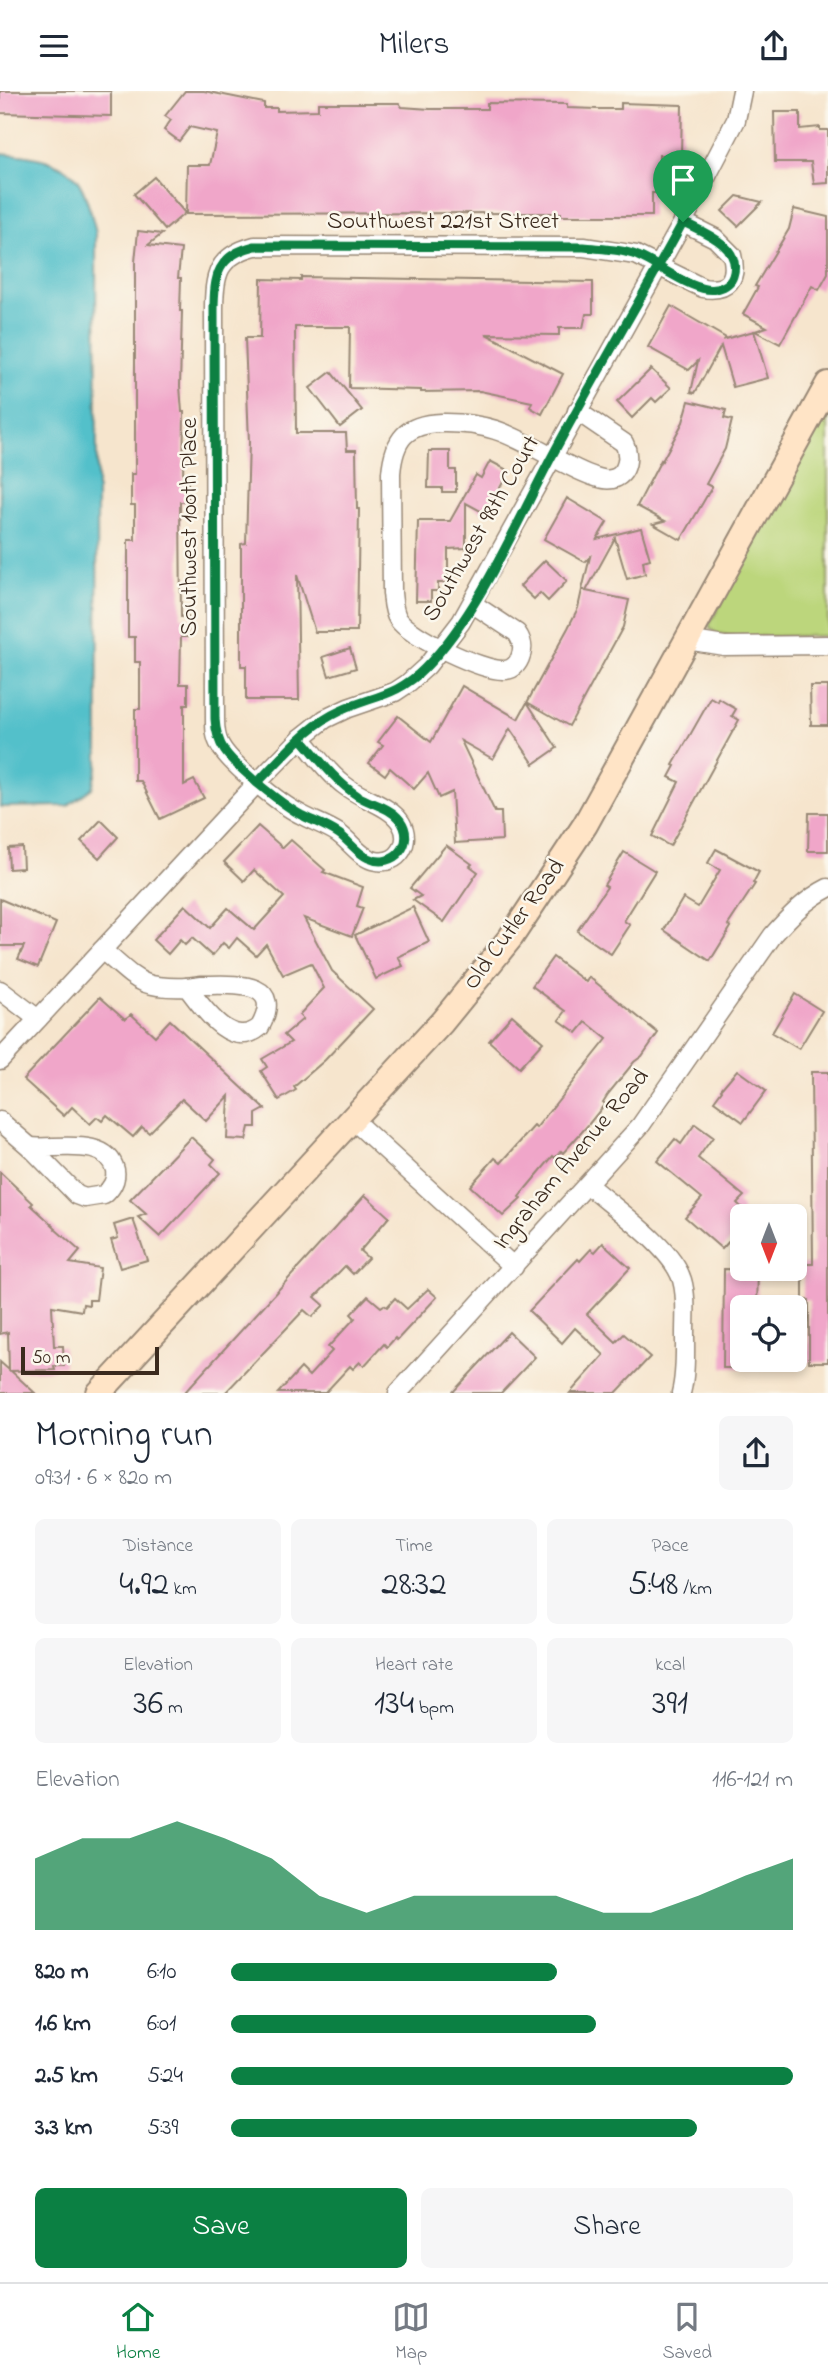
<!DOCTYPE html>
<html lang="en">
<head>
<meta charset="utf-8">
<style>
	body { margin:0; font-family:"Indie Flower",sans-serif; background:#f6f6f7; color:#1f2937; height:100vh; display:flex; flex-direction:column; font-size:26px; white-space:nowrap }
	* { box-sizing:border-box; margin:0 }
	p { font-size:23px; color:#747a83 }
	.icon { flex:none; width:38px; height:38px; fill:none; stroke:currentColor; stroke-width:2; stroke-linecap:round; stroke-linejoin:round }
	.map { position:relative; height:1302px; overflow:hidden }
	.side { display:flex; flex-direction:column; background:#fff; flex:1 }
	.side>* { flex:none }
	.needle { width:46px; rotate:180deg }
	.fabs { position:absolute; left:730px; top:1113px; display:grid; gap:14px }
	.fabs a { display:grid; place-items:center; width:77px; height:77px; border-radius:10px; background:#fff; box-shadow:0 4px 10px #0003; font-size:35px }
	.scale { position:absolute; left:21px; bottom:18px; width:138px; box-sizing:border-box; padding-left:7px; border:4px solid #3b2a1e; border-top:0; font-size:19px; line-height:24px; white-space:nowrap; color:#3b2a1e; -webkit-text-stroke:5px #fbf7ec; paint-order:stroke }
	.pin { position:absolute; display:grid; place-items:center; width:60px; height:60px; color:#fff; margin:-72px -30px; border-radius:50% 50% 50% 0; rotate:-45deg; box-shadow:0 0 7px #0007 }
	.pin .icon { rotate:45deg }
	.round { display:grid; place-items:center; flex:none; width:74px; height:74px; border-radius:10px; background:#f6f6f7 }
	.summary { display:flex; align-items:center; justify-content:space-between; height:119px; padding:0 35px }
	h1 { font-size:38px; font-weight:600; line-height:52px }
	.metrics { display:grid; grid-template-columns:repeat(3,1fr); gap:10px; height:119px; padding:7px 35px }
	.metrics div { display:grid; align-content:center; border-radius:10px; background:#f6f6f7; text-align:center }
	.metrics b { font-size:35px; font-weight:600 }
	.metrics small { font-size:19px; font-weight:400 }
	.metrics p { font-size:19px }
	.chart { height:196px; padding:14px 35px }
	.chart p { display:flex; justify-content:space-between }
	.chart svg { width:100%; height:126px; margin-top:7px; fill:#0b8043; opacity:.7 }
	.cta { display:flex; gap:14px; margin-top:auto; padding:14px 35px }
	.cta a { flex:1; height:80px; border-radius:10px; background:#0b8043; color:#fff; font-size:28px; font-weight:600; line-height:80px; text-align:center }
	.cta a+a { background:#f6f6f7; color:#1f2937 }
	ul { padding:0 35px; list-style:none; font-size:23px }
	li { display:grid; grid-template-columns:112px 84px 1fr; align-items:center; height:52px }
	li i { height:18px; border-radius:9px; background:#0b8043 }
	header { display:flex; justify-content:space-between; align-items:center; height:91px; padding:0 35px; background:#fff; font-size:32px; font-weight:600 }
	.tab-bar { display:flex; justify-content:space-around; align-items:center; height:98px; border-top:2px solid #e0e1e3; background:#fff; font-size:19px; color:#747a83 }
	.tab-bar a { display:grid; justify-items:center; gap:4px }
	.tab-bar .active { color:#0b8043 }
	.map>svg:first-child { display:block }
</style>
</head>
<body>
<header><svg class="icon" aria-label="menu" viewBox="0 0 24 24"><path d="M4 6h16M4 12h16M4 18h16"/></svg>Milers<svg class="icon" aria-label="share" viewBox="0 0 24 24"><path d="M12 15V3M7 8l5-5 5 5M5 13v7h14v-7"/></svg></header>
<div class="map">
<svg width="828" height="1302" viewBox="0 0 828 1302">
	<rect width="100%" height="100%" fill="#fbf7ec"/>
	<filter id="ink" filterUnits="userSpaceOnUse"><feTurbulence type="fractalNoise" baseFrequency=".0143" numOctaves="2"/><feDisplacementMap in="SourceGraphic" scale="14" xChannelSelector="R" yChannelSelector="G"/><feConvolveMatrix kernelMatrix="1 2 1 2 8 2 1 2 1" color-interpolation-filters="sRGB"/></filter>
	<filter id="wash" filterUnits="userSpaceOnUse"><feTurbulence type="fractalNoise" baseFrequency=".00686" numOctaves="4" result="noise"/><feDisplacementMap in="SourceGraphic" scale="28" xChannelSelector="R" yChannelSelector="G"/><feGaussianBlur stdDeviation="1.57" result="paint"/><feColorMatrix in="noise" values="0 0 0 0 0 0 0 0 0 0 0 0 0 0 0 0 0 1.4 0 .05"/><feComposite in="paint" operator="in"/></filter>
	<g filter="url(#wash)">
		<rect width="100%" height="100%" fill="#f6e5cd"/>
		<!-- green -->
		<polygon fill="#bcd67c" stroke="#7c804d" stroke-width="2" points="828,311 828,545 729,546 718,543 710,538 709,534"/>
		<!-- water -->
		<path fill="#52c0ca" stroke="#467574" stroke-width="2" d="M0 62C26 64 59 67 77 89 86 100 92 127 96 142L98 672 92 697 67 715 0 716Z"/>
		<g id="blocks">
			<!-- building -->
			<g fill="#f0a6c9">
				<polygon points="0,0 111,0 111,25 0,22"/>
				<polygon points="185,0 204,0 264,12 264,17 277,17 277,20 318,19 318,12 399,12 402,16 430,18 487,18 487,12 567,13 567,17 598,18 621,18 621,12 682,14 681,64 659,64 659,102 652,102 652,125 561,125 561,122 186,123 187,74 210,74 217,42 190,36 179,50 164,39 171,29 165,25"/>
				<polygon points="774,21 800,21 800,38 820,36 820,39 828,39 828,92 814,93 811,71 775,71"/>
				<polygon points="154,86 185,122 165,139 134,103"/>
				<polygon points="737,105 762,111 738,135 722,120"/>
				<polygon points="794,118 828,126 828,183 819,199 812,195 780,253 755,240 767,236 743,223 758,196 755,195 789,138"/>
				<polygon points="138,140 162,143 148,154 181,158 178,187 181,187 180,220 182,220 180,295 182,321 184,321 183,390 188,390 188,411 180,411 181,526 188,526 188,546 181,546 180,593 188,593 188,614 184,614 184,694 194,689 204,707 160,728 141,690 135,690 135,618 140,618 140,571 135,571 135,546 128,546 128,449 135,449 135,414 131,414 131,383 135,383 135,171"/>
				<polygon points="301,186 593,191 593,223 586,223 583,237 559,237 559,244 486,243 563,283 542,323 530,316 532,311 480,300 421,301 421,299 349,297 350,236 295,236 296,342 346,342 347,359 356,359 357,418 359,418 357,541 315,541 297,484 299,609 246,609 246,575 241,575 241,453 246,452 249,351 245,247 260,247 261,188 301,189"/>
				<polygon points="671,215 726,247 725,248 754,240 768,287 733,296 721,255 695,302 691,301 698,270 689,279 648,256"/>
				<polygon points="651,278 671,297 656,311 652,307 632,327 617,311"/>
				<polygon points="331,281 362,319 340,336 310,297"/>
				<polygon points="689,310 726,319 724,327 732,329 725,358 706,393 712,396 681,449 653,433 665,430 637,415 661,369 662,370 683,331"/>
				<polygon points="429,360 450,360 450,379 456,379 456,401 442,401 442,397 428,397"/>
				<polygon points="490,370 509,380 486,423 466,412 466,457 448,458 448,492 438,492 438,500 431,500 431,510 416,510 418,430 450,430 476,384 481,387"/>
				<polygon points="567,407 607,431 597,448 641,437 650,468 643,470 645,483 627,488 615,447 586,500 629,509 623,536 569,635 527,611 557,657 534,673 510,638 493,668 461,650 495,721 501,721 502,749 455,752 452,701 439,707 428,682 414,698 390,677 385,684 369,672 383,654 378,651 398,625 431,651 462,595 518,628 568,537 578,517 582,499 585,499 582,499 590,466 585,471 544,448"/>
				<polygon points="545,469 567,490 548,510 540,502 534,508 520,495"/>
				<polygon points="350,557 356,577 329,585 323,566"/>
				<polygon points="810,595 828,595 828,634 811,634"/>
				<polygon points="711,607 718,611 719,608 736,618 732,625 739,629 670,755 652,745 679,691 669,686 675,675 673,674"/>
				<polygon points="809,722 828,722 828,760 808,760"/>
				<polygon points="101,729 118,746 99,767 81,750"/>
				<polygon points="258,735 283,757 291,749 325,779 323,781 363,796 357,815 363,817 352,845 304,827 332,880 373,918 325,969 294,996 296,999 279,1009 261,980 267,976 262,968 291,951 284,944 303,928 299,924 324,897 311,872 283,884 266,853 256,864 237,847 229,857 223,852 212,865 192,847 185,854 180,849 168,863 153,849 185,814 210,837 228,817 254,839 284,806 254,779 244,790 224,771"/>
				<polygon points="446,754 472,773 470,775 478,781 444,831 413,809 421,805 410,797"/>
				<polygon points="22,756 23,777 9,778 8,757"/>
				<polygon points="716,758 759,781 753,792 755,793 728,834 731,836 710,870 664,839 683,807 698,816 720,779 708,772"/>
				<polygon points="624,761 655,780 624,830 630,834 611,863 577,840 607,796 604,794"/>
				<polygon points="0,808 56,832 38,876 18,868 24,855 0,855"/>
				<polygon points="413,816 429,851 398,866 403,875 376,888 355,844"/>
				<polygon points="553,866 586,891 589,886 658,942 642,965 634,971 608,1003 603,1011 605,1013 588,1034 563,1062 561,1060 555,1067 553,1065 527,1096 519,1106 521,1108 503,1125 470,1095 495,1067 501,1072 534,1035 536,1037 607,948 586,931 577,942 559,929 566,920 532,895"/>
				<polygon points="795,903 822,920 799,958 772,942"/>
				<polygon points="100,906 125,928 131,923 155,945 170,929 265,1018 256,1023 256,1036 249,1036 246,1049 227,1048 229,1005 206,1030 182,1008 149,1042 142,1036 133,1046 107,1024 102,1030 97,1026 90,1033 72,1016 64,1025 23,988"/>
				<polygon points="512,924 543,951 519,977 489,950"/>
				<polygon points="737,979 766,1000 743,1031 714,1010 722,999 721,998"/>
				<polygon points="811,981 828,981 828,1271 809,1271 809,1209 803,1209 803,1173 813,1173 813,1170"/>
				<polygon points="695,1033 713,1046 698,1067 744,1105 737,1112 742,1117 742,1136 722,1158 685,1126 702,1107 657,1070 675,1048 681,1053"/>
				<polygon points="191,1046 215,1068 211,1073 220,1082 160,1146 138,1126 146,1123 130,1109"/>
				<polygon points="0,1081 33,1112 31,1114 56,1137 55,1138 80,1160 70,1172 100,1177 96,1209 89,1209 89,1214 83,1213 82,1220 52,1215 54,1255 63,1255 64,1275 54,1275 55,1279 11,1280 35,1302 0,1302 0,1271 9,1279 8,1241 0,1243"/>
				<polygon points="365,1104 389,1126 360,1160 368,1167 353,1183 345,1175 315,1206 324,1214 312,1226 304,1219 225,1302 184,1302"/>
				<polygon points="133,1128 147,1169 120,1177 111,1149 118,1147 114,1134"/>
				<polygon points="603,1152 630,1177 587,1223 616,1251 624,1243 650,1266 616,1302 570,1302 604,1264 575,1237 562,1252 529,1220 578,1168 580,1170 591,1158 595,1161"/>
				<polygon points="724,1178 758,1179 757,1216 742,1215 742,1277 723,1277"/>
				<polygon points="428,1198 437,1206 397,1249 395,1247 387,1256 384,1253 364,1275 360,1271 353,1278 350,1275 325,1302 278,1302 301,1277 309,1285 332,1260 328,1256 355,1227 351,1223 368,1205 381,1216 384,1214 387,1216 395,1207 407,1218"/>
				<polygon points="509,1241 535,1266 501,1302 452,1302"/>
			</g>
		</g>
	</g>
	<g filter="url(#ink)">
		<use href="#blocks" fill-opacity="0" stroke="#988876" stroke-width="2"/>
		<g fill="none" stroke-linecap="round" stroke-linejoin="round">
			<defs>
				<g id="street">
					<path d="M473 513 517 542C522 549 524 558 520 567 517 574 512 579 504 579 482 580 410 546 398 528 393 520 393 510 392 502L391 382C394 348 406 333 441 332 494 331 513 346 558 369 572 376 587 385 603 388 625 392 632 369 624 352L577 320"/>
					<polyline points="687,549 724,555 828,554"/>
					<path d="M301 647C315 663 327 681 344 694 361 708 390 714 401 732 412 751 399 774 376 770 360 767 351 751 338 742 326 734 312 730 300 723 280 713 230 673 220 654 215 646 215 637 215 628L214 219C214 184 217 165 255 155L584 156 636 164 703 197C728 201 738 188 732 164L715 147 683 131"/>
					<path d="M102 859C137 888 138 898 187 896"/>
					<path d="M202 894C232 894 286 888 260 936 231 960 203 917 187 896Z"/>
					<polyline points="0,899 38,928"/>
					<polyline points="0,969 257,692 301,647 325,628 348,617 395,601 407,593 427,575 461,531 683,131 736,29 742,0"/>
					<polyline points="353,1029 514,1176"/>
					<polyline points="0,1030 30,1056"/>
					<path d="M30 1056C56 1059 107 1045 115 1079 117 1089 111 1098 104 1104L85 1107 77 1104Z"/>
					<path d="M588 1094C614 1117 672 1156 682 1189 687 1206 685 1225 685 1243 685 1262 686 1283 681 1302"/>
					<path d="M398 1302 641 1034 773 844C789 826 806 808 828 797"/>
				</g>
				<polyline id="secondary" points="99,1302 442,931 511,846 585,734 828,293"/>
			</defs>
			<!-- street casing -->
			<use href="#street" stroke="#988876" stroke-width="21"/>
			<!-- secondary casing -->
			<use href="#secondary" stroke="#988876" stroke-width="28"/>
			<!-- street -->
			<use href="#street" stroke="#fff" stroke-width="18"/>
			<!-- secondary -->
			<use href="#secondary" stroke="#ffe4c6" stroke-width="24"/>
		</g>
	</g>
	<g fill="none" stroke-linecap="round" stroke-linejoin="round" filter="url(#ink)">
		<defs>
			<path id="route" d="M683 131C640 210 593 288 551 367 515 435 479 522 425 577 395 608 367 605 332 624 303 640 280 668 257 692 271 703 285 715 301 724 313 730 327 735 339 743 349 750 357 762 368 767 393 779 417 752 400 729 390 716 371 713 358 705 335 690 319 668 301 647L257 692C234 670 217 662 215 628L214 219C214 185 217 164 255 155L584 156C602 158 622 158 638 165 659 173 695 203 717 198 724 196 731 192 733 185 743 155 703 141 683 131"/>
		</defs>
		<!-- route casing -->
		<use href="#route" stroke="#fff" stroke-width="14"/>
		<!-- route -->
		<use href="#route" stroke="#0b8043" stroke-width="9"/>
	</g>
	<g text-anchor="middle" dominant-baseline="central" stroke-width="5" stroke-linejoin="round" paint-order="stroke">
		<!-- street labels -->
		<g font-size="24" fill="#3b2a1e" stroke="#fbf7ec">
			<text x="443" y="131">Southwest 221st Street</text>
			<text transform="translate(190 436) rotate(-90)">Southwest 100th Place</text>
			<text transform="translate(482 438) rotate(-60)">Southwest 98th Court</text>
			<text transform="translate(515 834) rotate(-54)">Old Cutler Road</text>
			<text transform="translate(572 1069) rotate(-50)">Ingraham Avenue Road</text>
		</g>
	</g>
</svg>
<div class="fabs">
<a><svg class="needle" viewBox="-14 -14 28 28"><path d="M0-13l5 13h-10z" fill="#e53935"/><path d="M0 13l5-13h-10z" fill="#747a83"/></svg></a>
<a><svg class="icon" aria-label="locate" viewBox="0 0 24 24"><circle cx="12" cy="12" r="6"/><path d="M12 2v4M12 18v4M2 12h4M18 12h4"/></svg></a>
</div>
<div class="scale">50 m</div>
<div class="pin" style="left:683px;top:131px;background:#1e9e55"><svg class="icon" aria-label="arrive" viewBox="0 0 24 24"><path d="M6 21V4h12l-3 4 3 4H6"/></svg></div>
</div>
<section class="side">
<div class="summary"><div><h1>Morning run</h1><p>09:31 · 6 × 820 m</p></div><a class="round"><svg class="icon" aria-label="share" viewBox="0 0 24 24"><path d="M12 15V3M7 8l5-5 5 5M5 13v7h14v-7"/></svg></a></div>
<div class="metrics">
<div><p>Distance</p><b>4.92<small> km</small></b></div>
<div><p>Time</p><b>28:32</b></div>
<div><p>Pace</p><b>5:48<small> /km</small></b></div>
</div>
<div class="metrics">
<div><p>Elevation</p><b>36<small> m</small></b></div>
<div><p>Heart rate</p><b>134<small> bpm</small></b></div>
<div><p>kcal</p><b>391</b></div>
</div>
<div class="chart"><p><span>Elevation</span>116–121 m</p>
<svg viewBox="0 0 160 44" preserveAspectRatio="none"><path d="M0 44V19L10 12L20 12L30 6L40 12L50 19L60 32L70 38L80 32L90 32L100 32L110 32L120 38L130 38L140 32L150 25L160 19V44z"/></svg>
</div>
<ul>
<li><b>820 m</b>6:10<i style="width:58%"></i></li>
<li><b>1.6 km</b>6:01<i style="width:65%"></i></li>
<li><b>2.5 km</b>5:24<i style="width:100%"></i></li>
<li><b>3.3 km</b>5:39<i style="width:83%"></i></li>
</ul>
<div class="cta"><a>Save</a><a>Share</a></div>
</section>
<nav class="tab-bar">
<a class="active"><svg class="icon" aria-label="home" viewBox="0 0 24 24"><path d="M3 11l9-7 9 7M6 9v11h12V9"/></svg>Home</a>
<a><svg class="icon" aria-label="map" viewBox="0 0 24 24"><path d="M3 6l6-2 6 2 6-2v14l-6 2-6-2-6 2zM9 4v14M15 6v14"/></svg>Map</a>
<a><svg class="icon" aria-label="saved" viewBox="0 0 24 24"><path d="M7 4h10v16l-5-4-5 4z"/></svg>Saved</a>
</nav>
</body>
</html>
